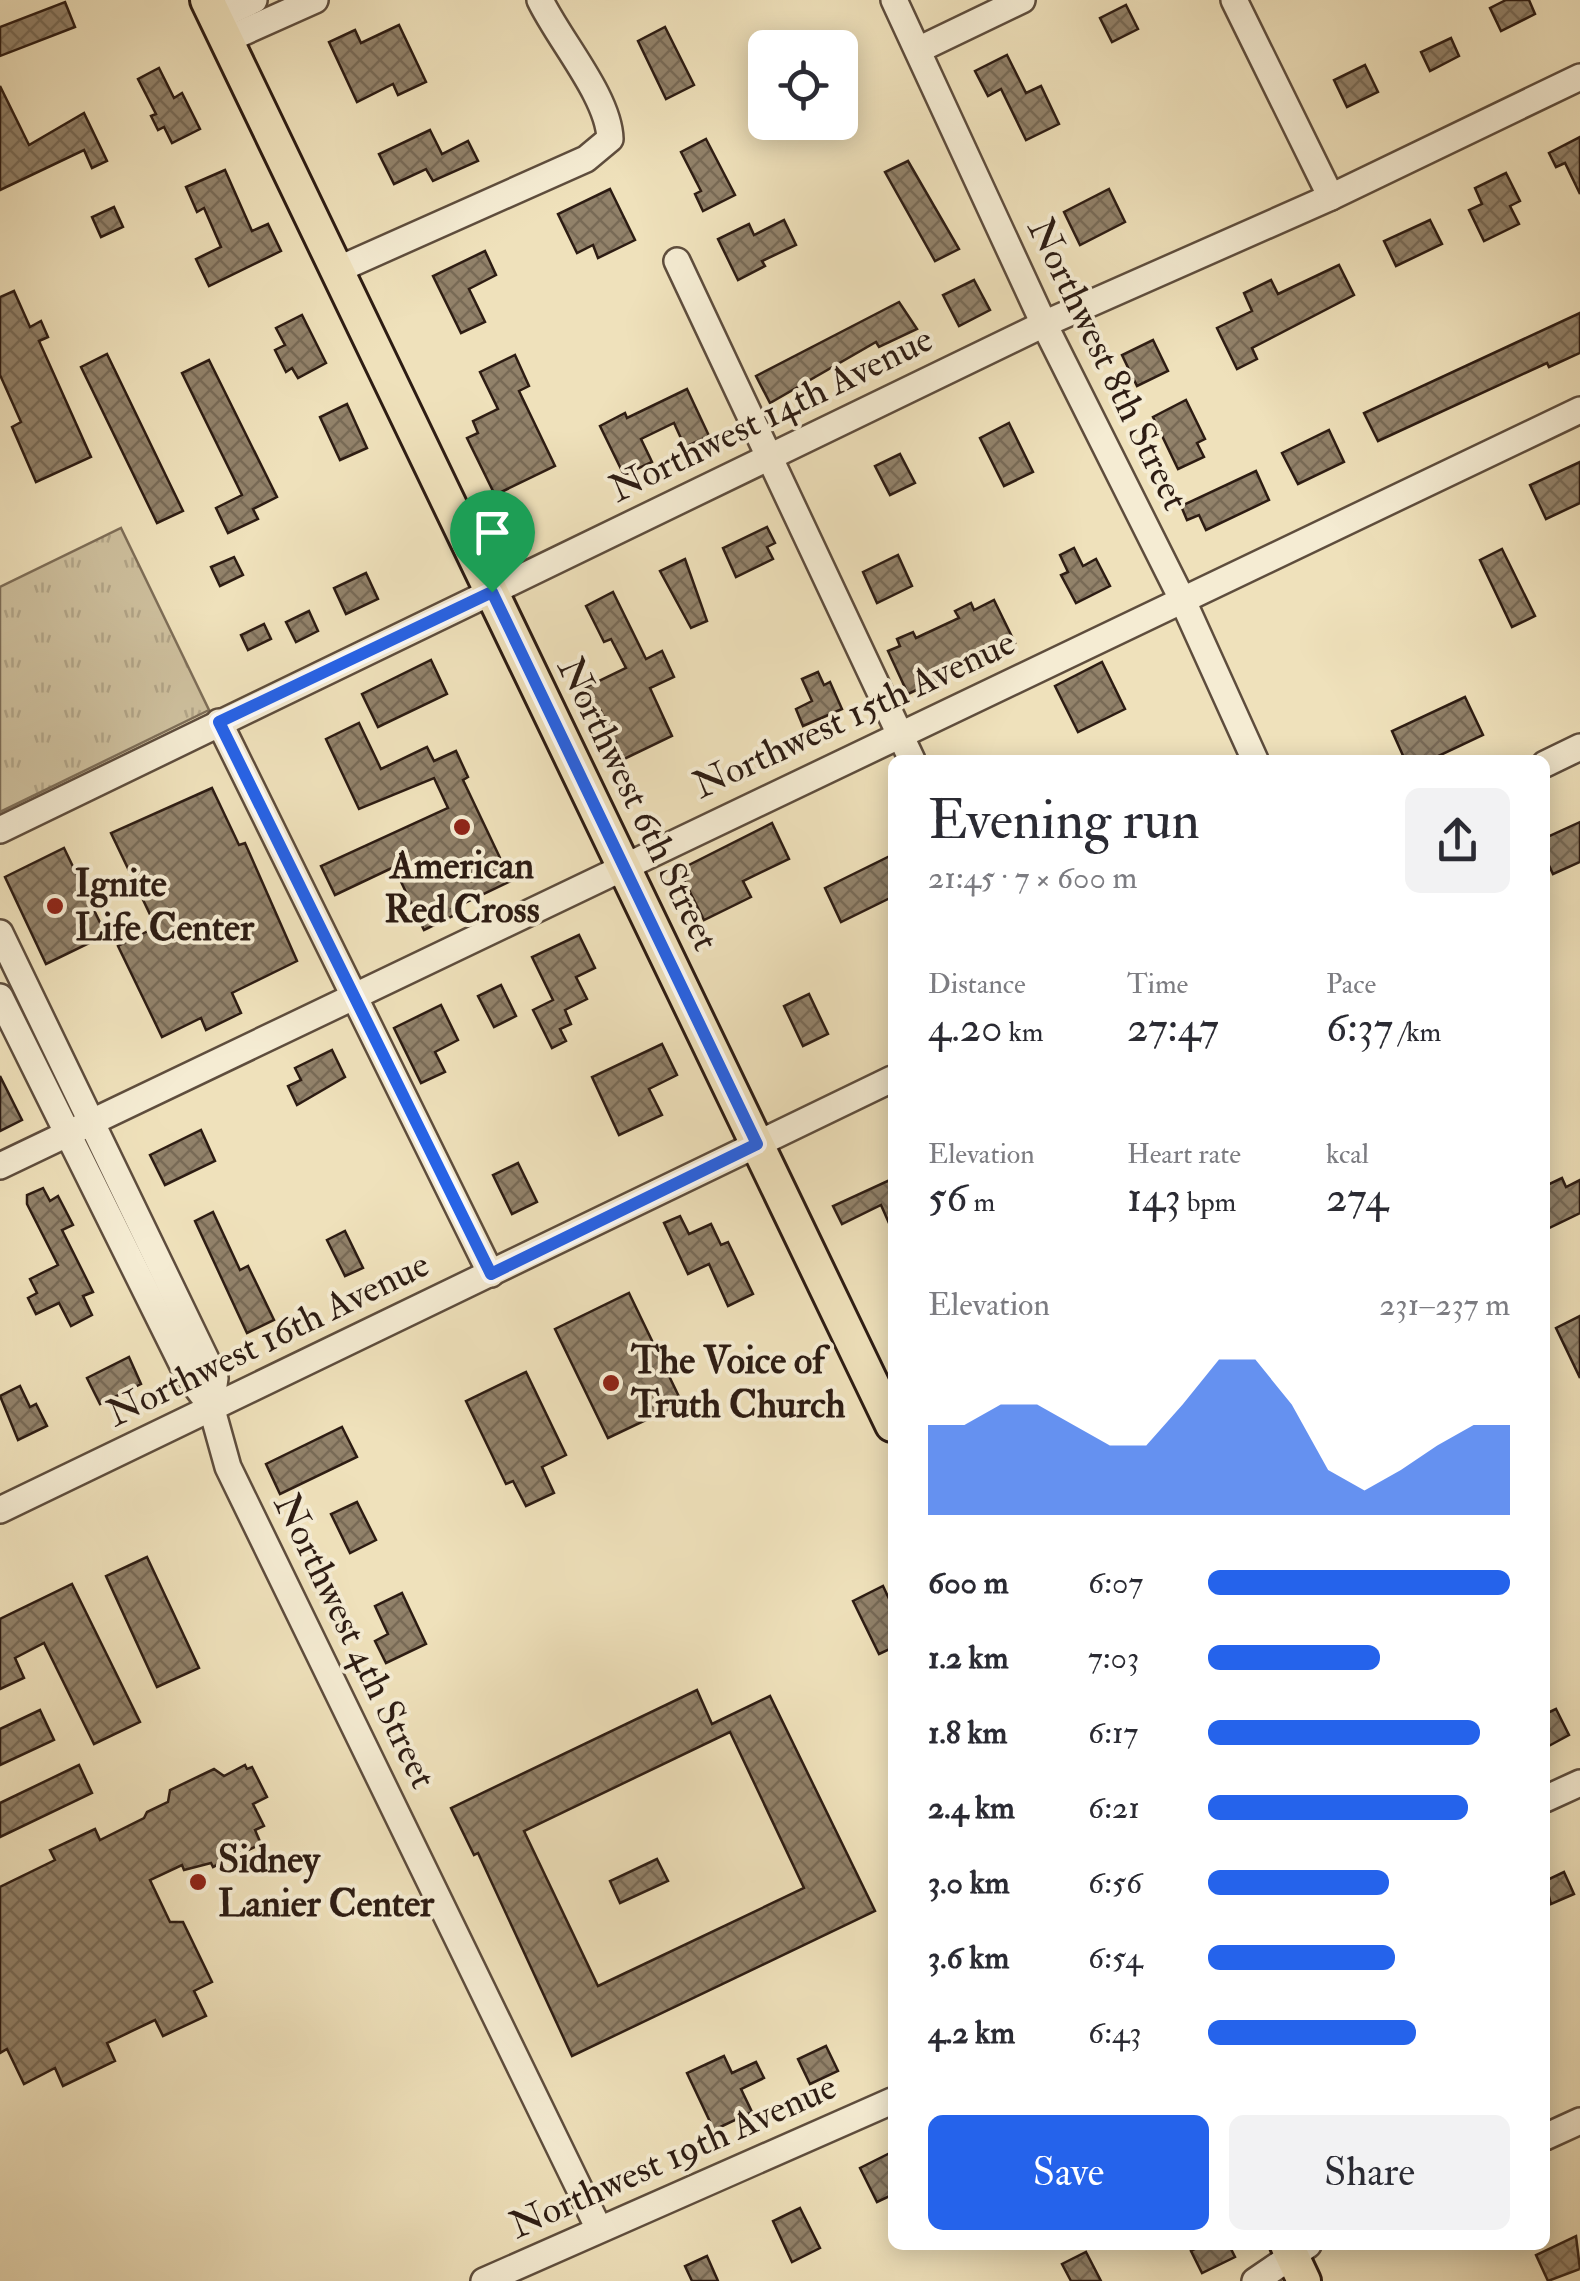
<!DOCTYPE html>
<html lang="en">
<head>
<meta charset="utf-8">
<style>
	body { margin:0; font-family:"IM FELL Double Pica",serif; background:#f2f2f3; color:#2b2b33; height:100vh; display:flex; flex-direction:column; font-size:38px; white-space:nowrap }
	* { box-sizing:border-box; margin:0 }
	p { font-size:32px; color:#7c7c81 }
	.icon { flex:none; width:55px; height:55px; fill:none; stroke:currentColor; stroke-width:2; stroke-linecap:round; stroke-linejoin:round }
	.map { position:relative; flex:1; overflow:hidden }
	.panel { position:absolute; left:888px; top:755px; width:662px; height:1495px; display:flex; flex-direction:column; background:#fff; border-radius:15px; box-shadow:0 5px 25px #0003 }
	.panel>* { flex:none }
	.buttons { position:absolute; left:748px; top:30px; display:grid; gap:20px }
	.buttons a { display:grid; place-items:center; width:110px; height:110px; border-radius:15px; background:#fff; box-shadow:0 5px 25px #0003; font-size:50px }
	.pin { position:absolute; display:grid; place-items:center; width:85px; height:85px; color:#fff; margin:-102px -42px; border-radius:50% 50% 50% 0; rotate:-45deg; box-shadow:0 0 10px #0007 }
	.pin .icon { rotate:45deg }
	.round { display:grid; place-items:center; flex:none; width:105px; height:105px; border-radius:15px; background:#f2f2f3 }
	.head { display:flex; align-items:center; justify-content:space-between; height:170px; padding:0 40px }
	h1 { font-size:55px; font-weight:600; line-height:75px }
	.metrics { display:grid; grid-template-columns:repeat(3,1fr); gap:15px; height:170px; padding:10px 40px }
	.metrics div { display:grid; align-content:center }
	.metrics b { font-size:42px; font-weight:600 }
	.metrics small { font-size:28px; font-weight:400 }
	.metrics p { font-size:28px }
	.chart { height:280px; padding:20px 40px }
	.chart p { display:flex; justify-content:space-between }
	.chart svg { width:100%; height:180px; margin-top:10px; fill:#2563eb; opacity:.7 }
	.primary-button { display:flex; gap:20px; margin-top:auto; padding:20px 40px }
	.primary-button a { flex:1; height:115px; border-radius:15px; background:#2563eb; color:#fff; font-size:40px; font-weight:600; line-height:115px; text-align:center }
	.primary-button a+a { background:#f2f2f3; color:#2b2b33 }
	ul { padding:0 40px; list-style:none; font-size:32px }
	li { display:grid; grid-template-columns:160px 120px 1fr; align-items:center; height:75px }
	li i { height:25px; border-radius:12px; background:#2563eb }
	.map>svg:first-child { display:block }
</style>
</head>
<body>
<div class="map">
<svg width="1580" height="2281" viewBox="0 0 1580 2281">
	<defs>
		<pattern id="grass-tufts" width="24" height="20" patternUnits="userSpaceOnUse" patternTransform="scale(2.5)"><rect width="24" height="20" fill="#cec09e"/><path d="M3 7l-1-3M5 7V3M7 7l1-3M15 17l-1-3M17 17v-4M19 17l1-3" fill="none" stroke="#b1a487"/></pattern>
		<pattern id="building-cross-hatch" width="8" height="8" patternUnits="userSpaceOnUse" patternTransform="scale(2.5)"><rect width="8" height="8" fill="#92826a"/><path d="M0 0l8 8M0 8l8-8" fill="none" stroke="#786a56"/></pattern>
	</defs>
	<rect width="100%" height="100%" fill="#efe1bb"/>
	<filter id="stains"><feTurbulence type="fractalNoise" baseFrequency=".002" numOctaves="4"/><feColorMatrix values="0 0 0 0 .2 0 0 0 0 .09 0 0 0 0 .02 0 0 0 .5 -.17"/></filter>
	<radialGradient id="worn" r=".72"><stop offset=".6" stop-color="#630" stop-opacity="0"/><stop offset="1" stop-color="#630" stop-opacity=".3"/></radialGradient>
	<!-- grass -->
	<polygon fill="url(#grass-tufts)" stroke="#7e6e58" stroke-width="2.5" points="121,528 209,710 0,812 0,587"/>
	<!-- building -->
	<g fill="url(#building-cross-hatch)" stroke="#2d1c13" stroke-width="2.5" fill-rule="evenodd">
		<polygon points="1506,0 1529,0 1535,14 1501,31 1490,8"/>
		<polygon points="65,2 75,27 0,56 0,27"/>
		<polygon points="1126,5 1138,29 1112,42 1100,18"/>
		<polygon points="399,25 426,82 398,95 393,84 357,102 329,42 355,30 361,43"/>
		<polygon points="665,27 694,85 666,99 638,41"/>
		<polygon points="1451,38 1459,56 1430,71 1421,52"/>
		<polygon points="1007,55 1026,93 1041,86 1059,124 1026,140 1001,89 988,96 975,71"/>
		<polygon points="1365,65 1378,92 1347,107 1334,80"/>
		<polygon points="159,68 174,98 182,93 200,129 172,143 164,127 158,130 151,116 156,114 138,79"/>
		<polygon points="0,86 29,145 84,113 107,161 92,168 84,150 0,190"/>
		<polygon points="430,130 442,154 468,141 478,161 433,181 426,169 394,184 379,154"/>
		<polygon points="1580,137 1580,194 1565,163 1556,167 1549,153"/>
		<polygon points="706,139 735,195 703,211 695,194 701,191 681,152"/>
		<polygon points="908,161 959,249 935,261 885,172"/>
		<polygon points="225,170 252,231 268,224 281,251 209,286 196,259 221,247 204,208 197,212 186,187"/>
		<polygon points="1506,173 1520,201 1510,206 1519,224 1484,241 1469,210 1482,204 1475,188"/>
		<polygon points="610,189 635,240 598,258 593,245 577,253 558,214"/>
		<polygon points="1109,189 1125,222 1080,245 1064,212"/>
		<polygon points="114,207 123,227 101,237 92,217"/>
		<polygon points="784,220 796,245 762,261 765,266 738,280 718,239 749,224 754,235"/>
		<polygon points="1430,220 1442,244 1396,266 1384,241"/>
		<polygon points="485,251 496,275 469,289 485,322 461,333 433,276"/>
		<polygon points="1339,265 1354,295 1252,348 1257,359 1237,369 1217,328 1252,311 1244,293 1271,280 1278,294"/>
		<polygon points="974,280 990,310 959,326 943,295"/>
		<polygon points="14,291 30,327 41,321 48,337 39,341 91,457 36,482 12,427 21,422 0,375 0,297"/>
		<polygon points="899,302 917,329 879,347 876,342 770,403 756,376"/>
		<polygon points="1580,313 1580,353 1549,367 1547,363 1378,441 1364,413"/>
		<polygon points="302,315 326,363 298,378 292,368 286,372 275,350 285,345 276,328"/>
		<polygon points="1153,340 1168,371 1137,386 1122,355"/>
		<polygon points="107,354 183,511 157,523 81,367"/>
		<polygon points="515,355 529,386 519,391 555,466 495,495 467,438 478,433 473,421 498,409 480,372"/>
		<polygon points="209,360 277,497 253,509 258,519 228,533 216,508 242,495 182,373"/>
		<polygon points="687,389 709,436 685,447 674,423 641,439 652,462 624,475 600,426 625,413 627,418"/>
		<polygon points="1186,400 1205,439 1197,443 1204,457 1178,469 1153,417"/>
		<polygon points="347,404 367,448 340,460 320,417"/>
		<polygon points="1009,423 1033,472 1004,486 980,438"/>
		<polygon points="1329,430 1344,462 1298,484 1282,453"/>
		<polygon points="900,454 915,483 890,495 875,466"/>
		<polygon points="1580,462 1580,503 1546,519 1530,485"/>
		<polygon points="1256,471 1269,500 1206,530 1199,515 1187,520 1181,506"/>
		<polygon points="767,527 775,543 767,547 773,559 736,577 723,548"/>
		<polygon points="1074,548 1083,566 1096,559 1110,586 1076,603 1061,575 1068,572 1060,555"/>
		<polygon points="1502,549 1535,616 1512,627 1480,560"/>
		<polygon points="898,555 912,586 877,603 863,572"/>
		<polygon points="234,557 243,575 220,586 211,567"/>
		<polygon points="685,559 707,621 691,628 660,571"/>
		<polygon points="366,573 378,599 346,614 334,588"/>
		<polygon points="613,592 646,659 662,651 674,677 650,688 672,736 624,759 601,711 590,716 578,691 626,668 611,639 604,642 586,606"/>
		<polygon points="994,600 1015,643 908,694 888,651 900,646 897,639 913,632 916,638 959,618 955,611 971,603 974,610"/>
		<polygon points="309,611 318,631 296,642 286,622"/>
		<polygon points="264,624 271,639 248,650 241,635"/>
		<polygon points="431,660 447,694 378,727 362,694"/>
		<polygon points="1102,662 1125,709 1078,732 1055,686"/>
		<polygon points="818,672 824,685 830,682 842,709 803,726 796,709 812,701 802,679"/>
		<polygon points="1465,697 1483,735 1430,760 1405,760 1392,731"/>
		<polygon points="359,723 381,769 427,747 434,761 456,751 468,777 463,780 511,881 452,909 455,915 424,930 394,867 335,895 321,866 448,808 434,778 359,809 326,739"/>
		<polygon points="212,788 239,845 245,843 297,961 232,993 241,1013 206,1030 201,1018 162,1037 118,946 156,927 111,833"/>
		<polygon points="1580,822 1580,862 1553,874 1545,857 1545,838"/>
		<polygon points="772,823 789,859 743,881 751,897 704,920 679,870"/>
		<polygon points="64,848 106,935 46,964 5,877"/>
		<polygon points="892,855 892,897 841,922 825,888"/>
		<polygon points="579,935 595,968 576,977 587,999 565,1010 571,1024 560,1029 566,1041 552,1048 533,1010 553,1000 532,957"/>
		<polygon points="501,985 516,1016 494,1027 478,996"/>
		<polygon points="809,994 828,1034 803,1046 784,1006"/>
		<polygon points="441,1005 458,1040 435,1052 445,1072 421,1083 394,1028"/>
		<polygon points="662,1044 677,1075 649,1089 662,1115 619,1135 592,1077"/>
		<polygon points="332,1050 345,1077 297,1105 288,1086 301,1080 295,1068"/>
		<polygon points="0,1076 22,1120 0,1131"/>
		<polygon points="201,1130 215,1161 165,1185 150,1155"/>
		<polygon points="518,1163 537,1202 512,1214 493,1175"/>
		<polygon points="1562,1178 1566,1187 1580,1180 1580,1213 1545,1230 1545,1186"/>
		<polygon points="892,1179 892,1230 881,1205 842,1224 833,1206"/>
		<polygon points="43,1188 50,1201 58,1196 73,1225 62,1230 93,1292 83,1296 92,1315 71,1326 59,1303 36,1314 28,1298 37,1293 30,1279 58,1265 27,1204 27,1195"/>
		<polygon points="213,1212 240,1270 248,1266 274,1320 247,1333 195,1221"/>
		<polygon points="680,1216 689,1234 711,1224 721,1245 728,1242 753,1294 728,1306 709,1264 688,1274 664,1223"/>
		<polygon points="345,1231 363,1268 345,1276 327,1240"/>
		<polygon points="629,1293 682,1403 608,1438 555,1329"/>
		<polygon points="1580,1316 1580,1378 1556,1328"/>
		<polygon points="129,1357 141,1384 100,1404 87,1378"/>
		<polygon points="526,1372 566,1455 542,1467 554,1493 526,1506 513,1481 506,1484 466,1401"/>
		<polygon points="20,1386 30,1407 36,1404 47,1426 18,1440 0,1396"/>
		<polygon points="342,1427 357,1457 280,1494 266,1464"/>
		<polygon points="357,1502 376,1540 350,1553 331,1514"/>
		<polygon points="147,1557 199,1668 157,1687 106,1576"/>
		<polygon points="72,1584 140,1722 94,1744 44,1643 15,1658 24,1678 0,1689 0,1619"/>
		<polygon points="883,1586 892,1605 892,1648 879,1654 853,1601"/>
		<polygon points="402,1593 426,1644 386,1663 375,1641 388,1634 375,1606"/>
		<path d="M697 1690 712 1724 770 1696 875 1911 572 2056 478 1853 474 1855 451 1808ZM730 1732 804 1888 598 1986 524 1831Z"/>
		<polygon points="1556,1709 1569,1735 1545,1748 1545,1714"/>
		<polygon points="40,1710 54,1740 0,1765 0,1729"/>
		<polygon points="79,1765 92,1793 0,1837 0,1803"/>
		<polygon points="245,1765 247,1769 252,1767 267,1797 253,1804 264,1826 255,1830 261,1844 213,1867 211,1863 184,1870 182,1865 150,1880 170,1922 183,1922 212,1982 194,1991 206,2016 163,2036 155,2020 107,2043 115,2061 63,2086 55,2068 24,2084 7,2049 0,2053 0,1887 55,1860 50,1850 95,1829 100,1840 144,1818 147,1812 168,1802 170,1790 214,1769 224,1776"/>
		<polygon points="657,1859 668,1881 620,1903 610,1881"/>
		<polygon points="1564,1872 1574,1894 1551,1904 1545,1881"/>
		<polygon points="826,2046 838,2071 810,2084 798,2059"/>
		<polygon points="724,2056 732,2073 756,2062 764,2078 741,2089 752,2112 714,2130 687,2073"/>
		<polygon points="892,2152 892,2195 877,2202 860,2168"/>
		<polygon points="800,2208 820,2248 792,2262 773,2221"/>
		<polygon points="1576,2236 1580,2269 1548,2281 1536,2255"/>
		<polygon points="1203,2245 1229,2245 1235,2257 1202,2273 1191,2251"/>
		<polygon points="1086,2252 1101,2281 1071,2281 1062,2264"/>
		<polygon points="707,2256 718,2281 692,2281 685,2266"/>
	</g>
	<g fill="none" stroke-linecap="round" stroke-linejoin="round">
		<defs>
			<g id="minor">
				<polyline points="894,0 1044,324 1183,601 1255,760"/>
				<polyline points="1234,0 1331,197"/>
				<polyline points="216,18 254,0"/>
				<polyline points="226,40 315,0"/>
				<polyline points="918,50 1022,0"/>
				<polyline points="677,261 912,760"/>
				<path d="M337 270 586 159 610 139C609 97 559 40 540 0"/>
				<polyline points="219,722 491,1274"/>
				<polyline points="1545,764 1580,747"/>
				<polyline points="0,830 1044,324 1331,197 1580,77"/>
				<polyline points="0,933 215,1378 211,1406 228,1467 599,2229"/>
				<polyline points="0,997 188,1376 211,1406"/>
				<polyline points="0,1166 1580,410"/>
				<polyline points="0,1510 892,1079"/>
				<polyline points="1545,1799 1580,1783"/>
				<polyline points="1545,2137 1580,2121"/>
				<polyline points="484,2281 892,2101"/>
				<polyline points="1255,2281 1308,2245"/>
			</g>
			<g id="major">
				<polyline points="207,0 892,1425"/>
				<polyline points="1287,2245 1304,2281"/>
			</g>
		</defs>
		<!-- minor casing -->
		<use href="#minor" stroke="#5e4d3d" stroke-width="30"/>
		<!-- major casing -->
		<use href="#major" stroke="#2d1c13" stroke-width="38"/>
		<!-- minor -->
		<use href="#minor" stroke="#f5ecd3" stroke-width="25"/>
		<!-- major -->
		<use href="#major" stroke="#efe1bb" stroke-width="32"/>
	</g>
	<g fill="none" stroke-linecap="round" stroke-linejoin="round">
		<defs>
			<polygon id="route" points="492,592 757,1144 491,1274 219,722"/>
		</defs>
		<!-- route casing -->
		<use href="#route" stroke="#fff" stroke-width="20"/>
		<!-- route -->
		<use href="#route" stroke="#2563eb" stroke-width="12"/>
	</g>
	<!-- markers -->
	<g fill="#8f2418" stroke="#f5ecd3" stroke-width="4">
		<circle cx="462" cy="827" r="10"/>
		<circle cx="55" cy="906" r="10"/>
		<circle cx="611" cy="1383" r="10"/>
		<circle cx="198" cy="1882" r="10"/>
	</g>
	<g text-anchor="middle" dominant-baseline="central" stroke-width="8" stroke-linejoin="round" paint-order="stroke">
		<!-- street labels -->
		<g font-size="38" fill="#2d1c13" stroke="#f5ecd3">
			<text transform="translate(1108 364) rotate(64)">Northwest 8th Street</text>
			<text transform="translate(771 414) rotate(-26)">Northwest 14th Avenue</text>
			<text transform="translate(854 714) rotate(-25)">Northwest 15th Avenue</text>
			<text transform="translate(638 804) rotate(64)">Northwest 6th Street</text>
			<text transform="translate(268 1339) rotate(-26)">Northwest 16th Avenue</text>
			<text transform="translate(355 1641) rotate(64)">Northwest 4th Street</text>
			<text transform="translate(673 2156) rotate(-24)">Northwest 19th Avenue</text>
		</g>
		<!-- poi labels -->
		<g font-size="38" font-weight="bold" fill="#2d1c13" stroke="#f5ecd3" text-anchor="start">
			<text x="462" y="866" text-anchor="middle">American<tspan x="462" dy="44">Red Cross</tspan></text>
			<text x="75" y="884">Ignite<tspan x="75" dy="44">Life Center</tspan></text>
			<text x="631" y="1361">The Voice of<tspan x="631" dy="44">Truth Church</tspan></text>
			<text x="218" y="1860">Sidney<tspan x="218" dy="44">Lanier Center</tspan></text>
		</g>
	</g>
	<rect width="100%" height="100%" filter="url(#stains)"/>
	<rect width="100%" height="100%" fill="url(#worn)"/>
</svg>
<div class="buttons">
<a><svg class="icon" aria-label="locate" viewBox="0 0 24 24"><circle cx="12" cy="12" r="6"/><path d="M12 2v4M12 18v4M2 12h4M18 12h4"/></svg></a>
</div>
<div class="pin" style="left:492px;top:592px;background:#1e9e55"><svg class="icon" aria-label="arrive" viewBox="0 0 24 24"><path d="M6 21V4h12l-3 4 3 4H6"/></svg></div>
<section class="panel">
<div class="head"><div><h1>Evening run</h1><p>21:45 · 7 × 600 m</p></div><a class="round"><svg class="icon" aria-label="share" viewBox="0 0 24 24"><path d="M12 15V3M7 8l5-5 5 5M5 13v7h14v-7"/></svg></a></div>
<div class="metrics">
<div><p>Distance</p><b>4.20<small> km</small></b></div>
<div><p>Time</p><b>27:47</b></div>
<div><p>Pace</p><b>6:37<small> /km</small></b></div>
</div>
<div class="metrics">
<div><p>Elevation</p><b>56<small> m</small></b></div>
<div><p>Heart rate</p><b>143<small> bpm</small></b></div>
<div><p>kcal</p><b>274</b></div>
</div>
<div class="chart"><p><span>Elevation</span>231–237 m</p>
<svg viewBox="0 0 160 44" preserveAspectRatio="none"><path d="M0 44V22L10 22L20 17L30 17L40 22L50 27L60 27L70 17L80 6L90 6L100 17L110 33L120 38L130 33L140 27L150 22L160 22V44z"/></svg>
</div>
<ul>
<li><b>600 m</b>6:07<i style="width:100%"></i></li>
<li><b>1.2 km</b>7:03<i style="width:57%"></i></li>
<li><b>1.8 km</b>6:17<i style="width:90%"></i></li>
<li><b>2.4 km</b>6:21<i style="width:86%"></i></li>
<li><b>3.0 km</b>6:56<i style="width:60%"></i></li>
<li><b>3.6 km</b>6:54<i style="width:62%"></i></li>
<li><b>4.2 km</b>6:43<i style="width:69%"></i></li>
</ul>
<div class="primary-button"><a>Save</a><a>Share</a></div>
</section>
</div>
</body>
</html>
